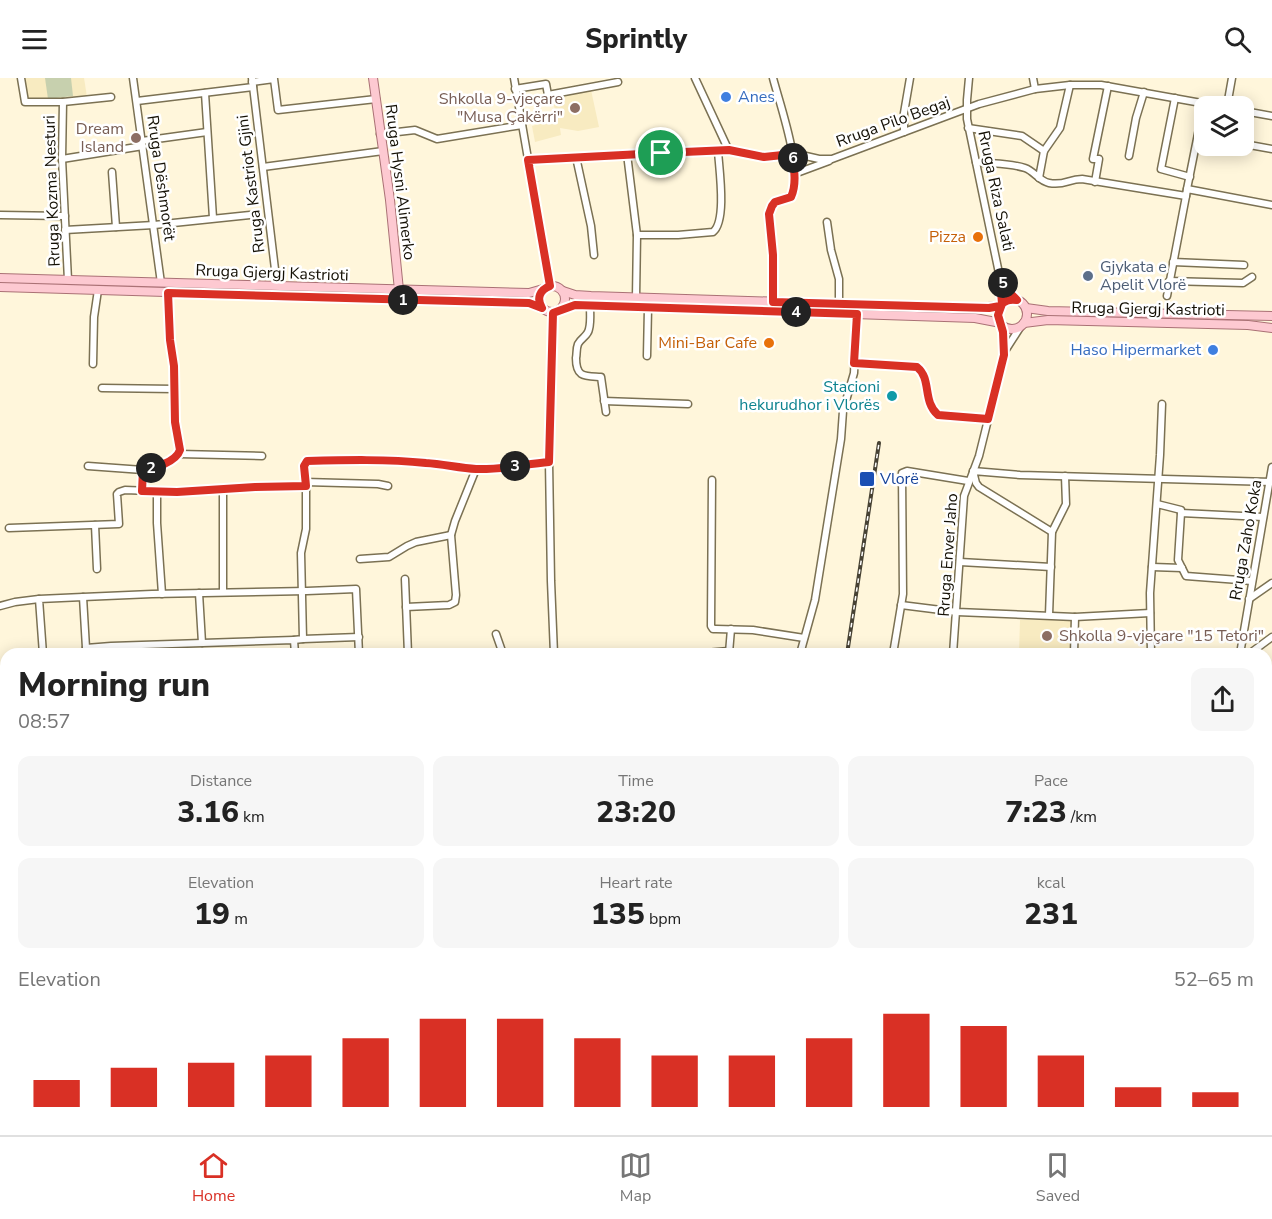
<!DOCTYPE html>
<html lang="en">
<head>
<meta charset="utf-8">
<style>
	body { margin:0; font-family:"Nunito Sans",sans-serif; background:#f6f6f6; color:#222; height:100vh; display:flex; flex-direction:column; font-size:22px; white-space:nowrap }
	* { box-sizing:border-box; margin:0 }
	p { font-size:20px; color:#767676 }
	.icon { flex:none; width:33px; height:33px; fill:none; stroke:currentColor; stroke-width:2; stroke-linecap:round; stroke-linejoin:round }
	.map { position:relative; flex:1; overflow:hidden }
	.panel { position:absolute; left:0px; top:570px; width:1272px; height:488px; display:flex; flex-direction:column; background:#fff; border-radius:18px 18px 0 0; box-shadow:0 3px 15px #0003 }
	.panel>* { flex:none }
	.controls { position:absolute; left:1194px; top:18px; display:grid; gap:12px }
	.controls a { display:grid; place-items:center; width:60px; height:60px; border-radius:12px; background:#fff; box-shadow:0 3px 15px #0003; font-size:30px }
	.pin { position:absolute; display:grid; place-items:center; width:51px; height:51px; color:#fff; margin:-26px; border:3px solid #fff; border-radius:50%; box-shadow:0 2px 6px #0007 }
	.km { position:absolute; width:30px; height:30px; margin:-15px; border-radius:50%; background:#222; color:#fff; font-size:16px; line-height:30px; text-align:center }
	.round { display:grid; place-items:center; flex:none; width:63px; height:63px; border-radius:12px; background:#f6f6f6 }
	.head { display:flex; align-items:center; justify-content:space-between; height:102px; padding:0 18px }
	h1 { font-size:33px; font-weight:800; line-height:45px }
	.stats { display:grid; grid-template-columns:repeat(3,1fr); gap:9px; height:102px; padding:6px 18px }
	.stats div { display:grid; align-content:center; border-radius:12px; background:#f6f6f6; text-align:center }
	.stats b { font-size:30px; font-weight:800 }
	.stats small { font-size:16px; font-weight:400 }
	.stats p { font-size:16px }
	.chart { height:168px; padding:12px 18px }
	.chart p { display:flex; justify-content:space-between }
	.chart svg { width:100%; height:108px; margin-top:6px; stroke:#d93025; stroke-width:6 }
	header { display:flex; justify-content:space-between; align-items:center; height:78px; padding:0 18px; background:#fff; font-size:27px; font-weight:800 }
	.tabs { display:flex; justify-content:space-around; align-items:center; height:84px; border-top:2px solid #e0e0e0; background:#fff; font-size:16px; color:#767676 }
	.tabs a { display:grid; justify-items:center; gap:3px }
	.tabs .active { color:#d93025 }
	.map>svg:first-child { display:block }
</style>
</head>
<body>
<header><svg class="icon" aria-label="menu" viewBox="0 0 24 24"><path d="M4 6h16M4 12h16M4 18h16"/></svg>Sprintly<svg class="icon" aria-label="search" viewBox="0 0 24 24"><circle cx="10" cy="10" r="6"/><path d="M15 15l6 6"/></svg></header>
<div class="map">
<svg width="1272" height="1057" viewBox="0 0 1272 1057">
	<rect width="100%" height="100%" fill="#fff6db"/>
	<!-- built -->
	<g fill="#f8ebc1">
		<polygon points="23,0 84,0 87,19 63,22 29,22 26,20"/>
		<polygon points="591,12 599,49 578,53 560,50 561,57 535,64 532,48 557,41 552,19"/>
		<polygon points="1020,542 1074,542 1073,574 1068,574 1067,576 1019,576"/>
	</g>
	<!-- green -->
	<polygon fill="#c7d0ae" points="45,0 71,0 73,18 48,21"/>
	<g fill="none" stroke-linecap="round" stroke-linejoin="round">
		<!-- stream -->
		<polyline stroke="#9bd8dd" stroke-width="1.5" points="1159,1055 1159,1052"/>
		<!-- canal -->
		<polyline stroke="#9bd8dd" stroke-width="6" points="633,1052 633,1057"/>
		<defs>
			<g id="minor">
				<polyline points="21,0 25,24 63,24 111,19"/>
				<polyline points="133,0 161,205"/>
				<polyline points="252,0 277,208"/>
				<polyline points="514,0 550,208"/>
				<polyline points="695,0 729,73"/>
				<path d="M773 0C780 27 804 94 791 119L775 125 772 128 769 136 773 177V224"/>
				<polyline points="969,0 967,22 967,41 1000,200 1002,226"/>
				<polyline points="1033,0 1035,11"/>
				<polyline points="252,4 274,1 278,32 376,21"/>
				<polyline points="515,11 546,6 548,17 618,4"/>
				<polyline points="205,15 213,140"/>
				<polyline points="1175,20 1161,91 1190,99"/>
				<polyline points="137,23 253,9"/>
				<polyline points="63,24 62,81 68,202"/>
				<polyline points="1227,28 1232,0"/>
				<polyline points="1244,33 1272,38"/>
				<polyline points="968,50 1022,58 1044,73"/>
				<polyline points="904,54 904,35 910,0"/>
				<polyline points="380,56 415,52 437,61 522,47"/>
				<polyline points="142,63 207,54"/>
				<polyline points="1244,66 1272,71"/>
				<polyline points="627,76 637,157 636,220"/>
				<polyline points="1129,78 1136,40 1144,14"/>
				<polyline points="576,79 591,148 594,177"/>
				<polyline points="62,81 143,68"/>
				<polyline points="528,82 627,76 729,73 764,79 797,76 819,81 832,81 979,26 1035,11 1070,7 1101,7 1218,28"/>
				<path d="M976 84C992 86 1010 85 1025 90 1034 93 1039 103 1049 105 1065 108 1068 101 1082 101L1186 118 1187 111 1272 127"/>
				<polyline points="263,89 383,73"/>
				<polyline points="112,94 116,149"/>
				<polyline points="794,96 829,83"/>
				<polyline points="1039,100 1044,73 1060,50 1070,7"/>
				<polyline points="1095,104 1099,81 1093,81 1108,8"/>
				<polyline points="1187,111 1204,26"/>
				<polyline points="0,137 65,138"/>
				<polyline points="827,144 831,172 839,201 839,226"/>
				<polyline points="65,152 154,147 250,137"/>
				<path d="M637 157H678L713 154C727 143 719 90 718 73"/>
				<polyline points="1173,184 1244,187"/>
				<polyline points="1001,200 1012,217 1017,222"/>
				<polyline points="1169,203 1243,205 1252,199"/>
				<polyline points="1167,218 1186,118"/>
				<path d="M590 227C590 235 591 244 589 251 588 258 581 260 578 266 576 271 577 276 576 280 576 300 585 298 601 299L606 334"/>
				<polyline points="553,235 549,384 551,503 554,576"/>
				<polyline points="1005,273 1021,248"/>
				<polyline points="647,278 648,230"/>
				<path d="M854 285 917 289C932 300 922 323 938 337L988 341"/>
				<polyline points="93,286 94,239 98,212"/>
				<polyline points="102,310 175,311"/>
				<polyline points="604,323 688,326"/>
				<polyline points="179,376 262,378"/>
				<polyline points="88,388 143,392 150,391 175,380 179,376 180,372 175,343 174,292 170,262 168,215"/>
				<polyline points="712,402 711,548 713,551 716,551 753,552 804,560"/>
				<polyline points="305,404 378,406 388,408"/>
				<polyline points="306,408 304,388 307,383 403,383 426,385 476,391 495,391 549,384"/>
				<polyline points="142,413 143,392"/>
				<polyline points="157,414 157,445 162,516"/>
				<polyline points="1157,426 1181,432 1181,435"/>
				<polyline points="95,447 97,491"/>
				<polyline points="9,450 119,446 117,416 119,414 125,412 177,414 255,409 306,408 306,451 301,475 303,561 294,562"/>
				<polyline points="1052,454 979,409 976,405 973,393 1020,397 1272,404"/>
				<polyline points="360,481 389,479 407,468 416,464 451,457"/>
				<polyline points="960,484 1051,489"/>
				<polyline points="1152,489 1182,490"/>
				<polyline points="405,501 408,576"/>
				<polyline points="1252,503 1186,498 1178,482 1181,435 1263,439"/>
				<polyline points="223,514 223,412"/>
				<polyline points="199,515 202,565"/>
				<polyline points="83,519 152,516 307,513 356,511 359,576"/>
				<polyline points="1249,521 1272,505"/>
				<polyline points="901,527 957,534 1075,539 1150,535"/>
				<polyline points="0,528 15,524 39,521"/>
				<polyline points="406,529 449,527 455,524 456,517 451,457 455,443 476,391"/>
				<polyline points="1049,537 1052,454 1066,426 1065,398"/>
				<polyline points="496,556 503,576"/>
				<polyline points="303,561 359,559"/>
				<polyline points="729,575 731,551"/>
				<polyline points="43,576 39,521 83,519 86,570"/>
				<polyline points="86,576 86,570 111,568 294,562 295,576"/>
				<polyline points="694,576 729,573"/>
				<polyline points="800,576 815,522 841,361 843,333 854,295 857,236"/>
				<polyline points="893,576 903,516 902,395 907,393 968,403"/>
				<polyline points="953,576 964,418 979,378 1004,277 1002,247"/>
				<polyline points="1074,576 1075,539"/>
				<polyline points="1151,576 1150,515 1160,377 1162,326"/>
				<polyline points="1240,576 1272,389"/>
				<polyline points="1249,576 1272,559"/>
				<polyline points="0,670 6,670"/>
				<polyline points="0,718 4,795"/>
				<polyline points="1269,825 1272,845"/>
				<polyline points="115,1052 117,1057"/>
				<polyline points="167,1052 170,1057"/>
				<polyline points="219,1052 221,1057"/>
				<polyline points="268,1052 270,1057"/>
				<polyline points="317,1052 319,1057"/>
				<polyline points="364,1052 367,1057"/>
				<polyline points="416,1052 419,1057"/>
				<polyline points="482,1052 482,1057"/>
				<polyline points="529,1052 529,1057"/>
				<polyline points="921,1052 922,1057"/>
				<polyline points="1163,1052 1163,1057"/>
				<polyline points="81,1057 97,1052"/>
				<polyline points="575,1057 575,1052"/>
				<polyline points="655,1057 658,1052"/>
				<polyline points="728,1057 729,1052"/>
				<polyline points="809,1057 811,1052"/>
				<polyline points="895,1057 898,1052"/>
				<polyline points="1230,1057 1230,1052"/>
			</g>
			<g id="major">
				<polyline points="373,0 390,122 399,212"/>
				<polyline points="0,200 529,215 543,211"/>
				<circle cx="552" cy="221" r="13"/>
				<polyline points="0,209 529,225 542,230"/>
				<polyline points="563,213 575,217 591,218 976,230 1000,228"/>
				<circle cx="1012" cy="236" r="15"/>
				<polyline points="1026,230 1048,233 1272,238"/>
				<polyline points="562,231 569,228 582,227 975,240 1001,245"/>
				<polyline points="1024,245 1048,242 1248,247 1272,250"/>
			</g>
		</defs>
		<!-- minor casing -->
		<use href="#minor" stroke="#7b7153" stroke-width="9"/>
		<!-- major casing -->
		<use href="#major" stroke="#aa7175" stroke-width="10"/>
		<!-- minor -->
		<use href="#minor" stroke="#fff" stroke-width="6"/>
		<!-- major -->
		<use href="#major" stroke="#fdc9d1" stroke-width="8"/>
		<defs>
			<g id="rail">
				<polyline points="847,576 879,365"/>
				<polyline points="759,1057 761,1052"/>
			</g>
		</defs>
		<!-- rail casing -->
		<use href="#rail" stroke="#474234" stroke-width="4"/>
		<!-- rail -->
		<use href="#rail" stroke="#fff" stroke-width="1.5" stroke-dasharray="4.5" stroke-linecap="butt"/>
	</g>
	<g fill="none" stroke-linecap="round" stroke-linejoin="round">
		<defs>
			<path id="route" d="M661 75 528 82 550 208C540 212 536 220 542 230L529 225 168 215 170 262 174 288 175 344 180 372C176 384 155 390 143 392L142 413 177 414 255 409 306 408 304 388 307 383C346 382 387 381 426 385 443 386 459 390 476 391 501 392 525 386 549 384L553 235 575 227 857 236 854 285 917 289C932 301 922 323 938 337L988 341 1004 277 1003 254 998 237 1002 226 1000 200 1012 217 1017 222C1010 221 1005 222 1000 228L989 230 773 224V177L769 136 772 128 775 124 791 119C797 106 794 90 792 76L764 79 729 72 661 75"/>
		</defs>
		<!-- route casing -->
		<use href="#route" stroke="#fff" stroke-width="12"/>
		<!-- route -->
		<use href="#route" stroke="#d93025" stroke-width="8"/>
	</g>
	<!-- markers -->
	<g fill="#3f7fe0" stroke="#fff" stroke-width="2">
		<circle cx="726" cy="19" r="6"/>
		<circle cx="1213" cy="272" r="6"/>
	</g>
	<g fill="#8d6e63" stroke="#fff" stroke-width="2">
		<circle cx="575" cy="30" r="6"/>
		<circle cx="136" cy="60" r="6"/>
		<circle cx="1047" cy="558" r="6"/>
	</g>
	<g fill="#e8710a" stroke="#fff" stroke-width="2">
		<circle cx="978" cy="159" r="6"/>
		<circle cx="769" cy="265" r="6"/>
	</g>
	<circle fill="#5c6f8a" stroke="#fff" stroke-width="2" cx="1088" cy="198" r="6"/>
	<circle fill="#0f9aa8" stroke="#fff" stroke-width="2" cx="892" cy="318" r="6"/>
	<rect fill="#1a4fb4" stroke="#fff" stroke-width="2" x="859" y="393" width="16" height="16" rx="3"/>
	<g text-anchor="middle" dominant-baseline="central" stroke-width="5" stroke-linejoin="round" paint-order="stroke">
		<!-- shop labels -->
		<g font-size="16" fill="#366cbe" stroke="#fff" text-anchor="start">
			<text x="738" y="19">Anes</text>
			<text x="1201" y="272" text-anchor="end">Haso Hipermarket</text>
		</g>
		<!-- education labels -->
		<g font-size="16" fill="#785e54" stroke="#fff" text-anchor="end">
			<text x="563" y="21">Shkolla 9-vjeçare<tspan x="563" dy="18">"Musa Çakërri"</tspan></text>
			<text x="124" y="51">Dream<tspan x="124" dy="18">Island</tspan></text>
			<text x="1059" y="558" text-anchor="start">Shkolla 9-vjeçare "15 Tetori"</text>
		</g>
		<!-- street labels -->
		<g font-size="16" fill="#141005" stroke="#fff">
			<text transform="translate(893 44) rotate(-20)">Rruga Pilo Begaj</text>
			<text transform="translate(161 100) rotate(82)">Rruga Dëshmorët</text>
			<text transform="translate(400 104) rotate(83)">Rruga Hysni Alimerko</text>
			<text transform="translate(251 106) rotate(-97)">Rruga Kastriot Gjini</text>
			<text transform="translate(52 113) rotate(-92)">Rruga Kozma Nesturi</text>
			<text transform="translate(996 113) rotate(78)">Rruga Riza Salati</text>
			<text transform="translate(272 195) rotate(2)">Rruga Gjergj Kastrioti</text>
			<text transform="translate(1148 231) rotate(1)">Rruga Gjergj Kastrioti</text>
			<text transform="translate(1246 462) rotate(-80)">Rruga Zaho Koka</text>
			<text transform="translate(948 477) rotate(-86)">Rruga Enver Jaho</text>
		</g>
		<!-- food labels -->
		<g font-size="16" fill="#c56008" stroke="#fff" text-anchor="end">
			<text x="966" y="159">Pizza</text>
			<text x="757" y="265">Mini-Bar Cafe</text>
		</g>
		<!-- service labels -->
		<g font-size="16" fill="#4e5e75" stroke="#fff" text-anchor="start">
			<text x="1100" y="189">Gjykata e<tspan x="1100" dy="18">Apelit Vlorë</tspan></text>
		</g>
		<!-- culture labels -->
		<g font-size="16" fill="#0d838f" stroke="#fff" text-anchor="end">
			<text x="880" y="309">Stacioni<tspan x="880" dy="18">hekurudhor i Vlorës</tspan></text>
		</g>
		<!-- transit labels -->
		<g font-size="16" fill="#164399" stroke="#fff" text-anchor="start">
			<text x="880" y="401">Vlorë</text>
		</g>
	</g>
</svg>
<div class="controls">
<a><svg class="icon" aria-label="layers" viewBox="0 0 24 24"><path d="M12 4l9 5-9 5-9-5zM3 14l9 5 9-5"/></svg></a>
</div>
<div class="pin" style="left:661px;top:75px;background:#1e9e55"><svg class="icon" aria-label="arrive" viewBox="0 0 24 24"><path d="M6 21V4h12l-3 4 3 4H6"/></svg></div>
<b class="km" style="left:403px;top:222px">1</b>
<b class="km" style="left:151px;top:390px">2</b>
<b class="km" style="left:515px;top:388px">3</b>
<b class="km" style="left:796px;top:234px">4</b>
<b class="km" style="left:1003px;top:205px">5</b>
<b class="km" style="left:793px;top:80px">6</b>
<section class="panel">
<div class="head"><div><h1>Morning run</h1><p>08:57</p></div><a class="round"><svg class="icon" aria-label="share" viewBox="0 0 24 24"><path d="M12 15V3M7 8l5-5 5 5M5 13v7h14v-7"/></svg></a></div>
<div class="stats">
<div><p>Distance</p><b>3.16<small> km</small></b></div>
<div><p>Time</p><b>23:20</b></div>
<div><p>Pace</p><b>7:23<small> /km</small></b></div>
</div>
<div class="stats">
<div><p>Elevation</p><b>19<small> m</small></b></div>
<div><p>Heart rate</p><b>135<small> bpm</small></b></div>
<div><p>kcal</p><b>231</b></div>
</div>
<div class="chart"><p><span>Elevation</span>52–65 m</p>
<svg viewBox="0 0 160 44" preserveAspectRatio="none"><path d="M5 44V33M15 44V28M25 44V26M35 44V23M45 44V16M55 44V8M65 44V8M75 44V16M85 44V23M95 44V23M105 44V16M115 44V6M125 44V11M135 44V23M145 44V36M155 44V38"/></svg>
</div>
</section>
</div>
<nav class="tabs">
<a class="active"><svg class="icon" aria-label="home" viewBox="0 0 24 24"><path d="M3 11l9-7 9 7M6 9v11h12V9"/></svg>Home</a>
<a><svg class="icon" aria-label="map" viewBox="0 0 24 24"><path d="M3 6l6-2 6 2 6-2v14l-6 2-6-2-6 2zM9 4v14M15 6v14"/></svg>Map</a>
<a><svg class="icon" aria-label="saved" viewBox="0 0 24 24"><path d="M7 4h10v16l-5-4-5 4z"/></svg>Saved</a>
</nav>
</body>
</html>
